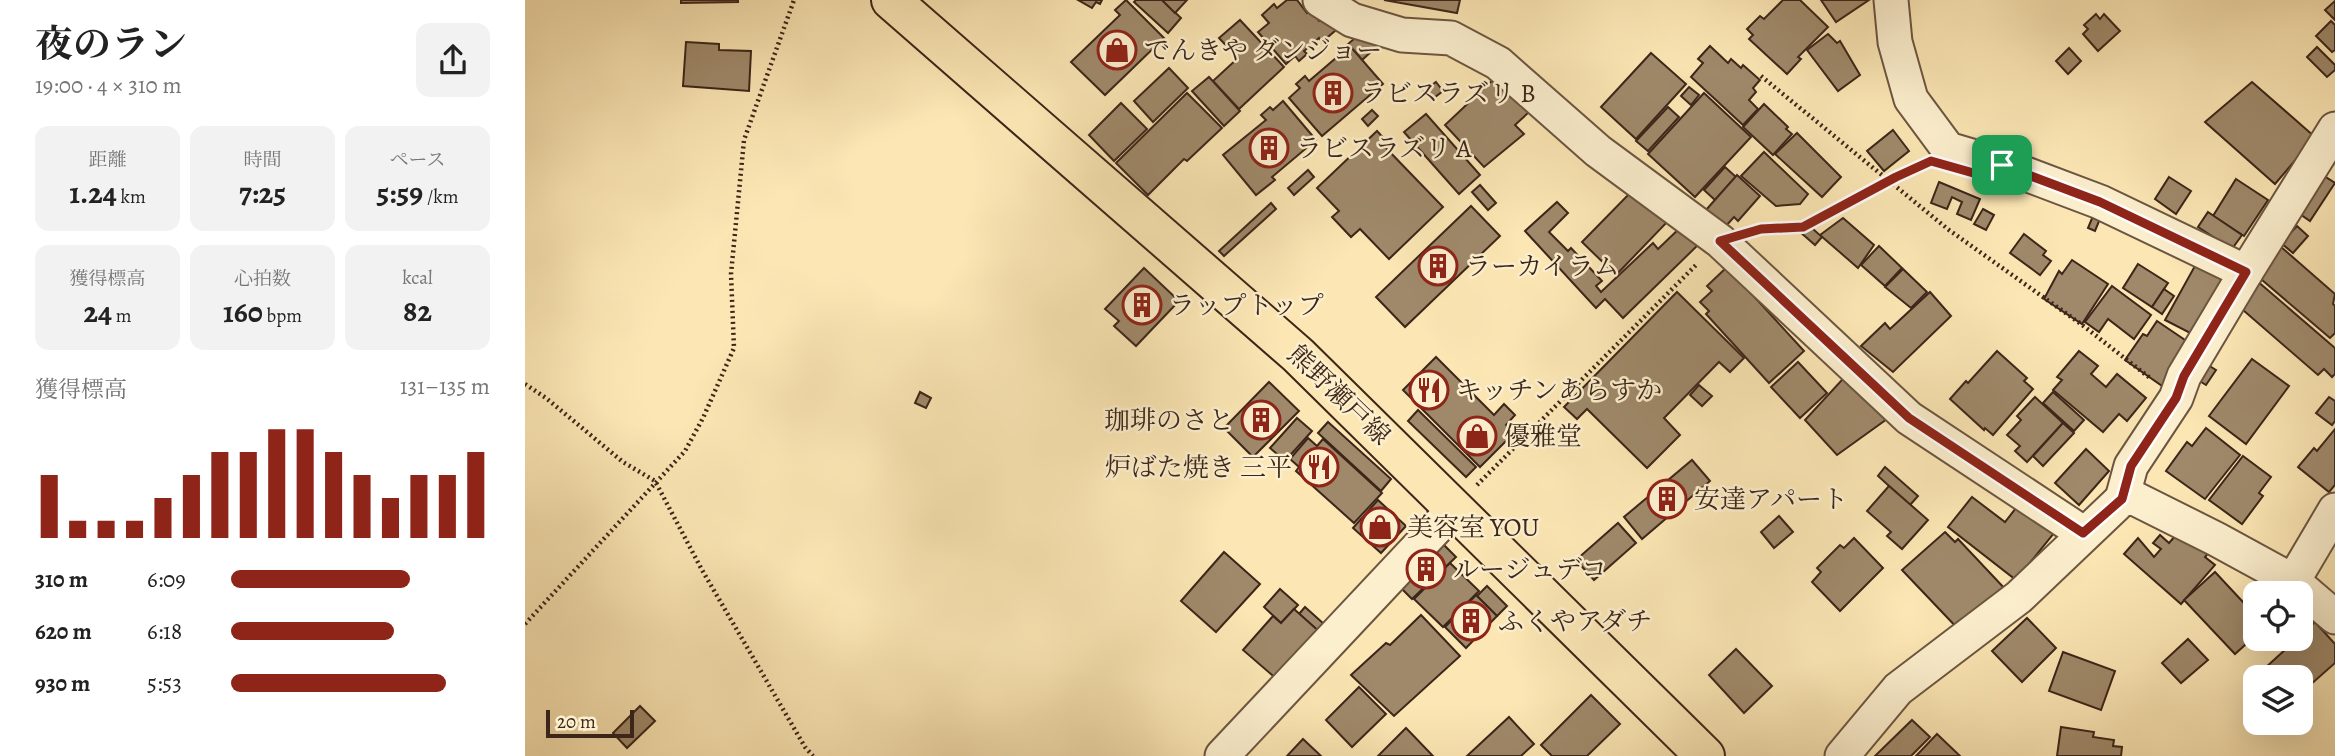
<!DOCTYPE html>
<html lang="ja">
<head>
<meta charset="utf-8">
<style>
	body { margin:0; font-family:Alegreya,"Noto Serif JP",serif; background:#f2f2f2; color:#222; height:100vh; display:flex; flex-direction:column; font-size:26px; white-space:nowrap }
	* { box-sizing:border-box; margin:0 }
	p { font-size:23px; color:#767676 }
	.icon { flex:none; width:38px; height:38px; fill:none; stroke:currentColor; stroke-width:2; stroke-linecap:round; stroke-linejoin:round }
	.map { position:relative; flex:1; overflow:hidden }
	.drawer { display:flex; flex-direction:column; background:#fff; width:525px }
	.drawer>* { flex:none }
	.controls { position:absolute; left:1718px; top:581px; display:grid; gap:14px }
	.controls a { display:grid; place-items:center; width:70px; height:70px; border-radius:14px; background:#fff; box-shadow:0 7px 28px #0002; font-size:35px }
	.scale { position:absolute; left:21px; bottom:18px; width:88px; box-sizing:border-box; padding-left:7px; border:4px solid #3c2519; border-top:0; font-size:19px; line-height:24px; white-space:nowrap; color:#3c2519; -webkit-text-stroke:5px #fcefce; paint-order:stroke }
	.pin { position:absolute; display:grid; place-items:center; width:60px; height:60px; color:#fff; margin:-30px; border-radius:14px; box-shadow:0 4px 10px #0006 }
	.round { display:grid; place-items:center; flex:none; width:74px; height:74px; border-radius:14px; background:#f2f2f2 }
	.head { display:flex; align-items:center; justify-content:space-between; height:119px; padding:0 35px }
	h1 { font-size:38px; font-weight:700; line-height:52px }
	.metrics { display:grid; grid-template-columns:repeat(3,1fr); gap:10px; height:119px; padding:7px 35px }
	.metrics div { display:grid; align-content:center; border-radius:14px; background:#f2f2f2; text-align:center }
	.metrics b { font-size:30px; font-weight:700 }
	.metrics small { font-size:19px; font-weight:400 }
	.metrics p { font-size:19px }
	.chart { height:196px; padding:14px 35px }
	.chart p { display:flex; justify-content:space-between }
	.chart svg { width:100%; height:126px; margin-top:7px; stroke:#8f2418; stroke-width:6 }
	ul { padding:0 35px; list-style:none; font-size:23px }
	li { display:grid; grid-template-columns:112px 84px 1fr; align-items:center; height:52px }
	li i { height:18px; border-radius:9px; background:#8f2418 }
	main { display:flex; flex:1; min-height:0 }
	.map>svg:first-child { display:block }
</style>
</head>
<body>
<main>
<section class="drawer">
<div class="head"><div><h1>夜のラン</h1><p>19:00 · 4 × 310 m</p></div><a class="round"><svg class="icon" aria-label="share" viewBox="0 0 24 24"><path d="M12 15V3M7 8l5-5 5 5M5 13v7h14v-7"/></svg></a></div>
<div class="metrics">
<div><p>距離</p><b>1.24<small> km</small></b></div>
<div><p>時間</p><b>7:25</b></div>
<div><p>ペース</p><b>5:59<small> /km</small></b></div>
</div>
<div class="metrics">
<div><p>獲得標高</p><b>24<small> m</small></b></div>
<div><p>心拍数</p><b>160<small> bpm</small></b></div>
<div><p>kcal</p><b>82</b></div>
</div>
<div class="chart"><p><span>獲得標高</span>131–135 m</p>
<svg viewBox="0 0 160 44" preserveAspectRatio="none"><path d="M5 44V22M15 44V38M25 44V38M35 44V38M45 44V30M55 44V22M65 44V14M75 44V14M85 44V6M95 44V6M105 44V14M115 44V22M125 44V30M135 44V22M145 44V22M155 44V14"/></svg>
</div>
<ul>
<li><b>310 m</b>6:09<i style="width:69%"></i></li>
<li><b>620 m</b>6:18<i style="width:63%"></i></li>
<li><b>930 m</b>5:53<i style="width:83%"></i></li>
</ul>
</section>
<div class="map">
<svg width="1810" height="756" viewBox="0 0 1810 756">
	<rect width="100%" height="100%" fill="#fbe6b4"/>
	<filter id="stains"><feTurbulence type="fractalNoise" baseFrequency=".00286" numOctaves="4"/><feColorMatrix values="0 0 0 0 .2 0 0 0 0 .09 0 0 0 0 .02 0 0 0 .5 -.17"/></filter>
	<radialGradient id="worn" r=".72"><stop offset=".6" stop-color="#630" stop-opacity="0"/><stop offset="1" stop-color="#630" stop-opacity=".3"/></radialGradient>
	<!-- building -->
	<g fill="#9f896a" stroke="#3c2519" stroke-width="2">
		<polygon points="156,0 213,0 213,2 156,3"/>
		<polygon points="553,0 577,0 575,4 571,2 567,8"/>
		<polygon points="601,0 639,38 580,95 546,62 595,15 590,10"/>
		<polygon points="611,0 637,0 656,18 643,33 609,2"/>
		<polygon points="637,0 662,0 650,13"/>
		<polygon points="762,0 772,0 782,13 786,10 794,21 797,19 803,25 805,22 811,30 797,42 794,38 779,51 782,54 774,61 770,56 761,64 733,32 744,23 737,15 749,4 752,8"/>
		<polygon points="859,0 935,0 932,13"/>
		<polygon points="1258,0 1275,0 1303,27 1273,57 1276,59 1262,74 1224,39 1228,35 1222,29 1235,16 1239,19"/>
		<polygon points="1296,0 1344,0 1311,22"/>
		<polygon points="1810,1 1810,20 1800,10"/>
		<polygon points="1571,14 1575,19 1579,14 1595,31 1573,51 1558,34 1563,29 1559,25"/>
		<polygon points="715,20 759,67 714,109 688,81 713,58 694,38"/>
		<polygon points="1806,21 1810,25 1810,50 1807,52 1791,36"/>
		<polygon points="843,27 857,42 837,60 823,44"/>
		<polygon points="1303,34 1312,43 1315,41 1335,75 1313,91 1282,50"/>
		<polygon points="161,42 194,44 194,50 226,51 224,91 158,86"/>
		<polygon points="825,46 858,84 797,136 764,98 775,88 771,84 780,76 784,81"/>
		<polygon points="1185,46 1203,63 1206,59 1216,68 1218,65 1235,80 1228,88 1231,92 1224,100 1233,109 1218,125 1166,77 1178,63 1173,59"/>
		<polygon points="1792,47 1810,65 1810,70 1802,77 1782,57"/>
		<polygon points="1544,48 1556,61 1543,74 1531,61"/>
		<polygon points="1126,53 1161,84 1111,139 1076,107"/>
		<polygon points="644,68 663,88 628,122 609,101"/>
		<polygon points="684,77 715,111 699,126 667,91"/>
		<polygon points="971,77 1004,112 990,125 999,134 959,167 920,125"/>
		<polygon points="911,82 918,91 906,100 899,91"/>
		<polygon points="1727,82 1790,137 1750,184 1680,122"/>
		<polygon points="1164,87 1174,95 1166,105 1156,96"/>
		<polygon points="662,93 697,128 662,161 659,159 623,195 591,163"/>
		<polygon points="1179,93 1226,137 1170,197 1123,154"/>
		<polygon points="758,101 791,140 747,177 750,180 731,195 698,155 741,120 736,115 745,107 748,110"/>
		<polygon points="596,103 622,129 589,161 564,135"/>
		<polygon points="1239,104 1263,127 1261,129 1267,134 1248,155 1218,127"/>
		<polygon points="1143,107 1154,117 1123,151 1111,141"/>
		<polygon points="847,110 853,116 843,126 837,119"/>
		<polygon points="901,114 955,175 934,194 879,132"/>
		<polygon points="1368,130 1384,151 1359,171 1342,151"/>
		<polygon points="852,131 865,145 861,148 918,207 864,259 835,229 826,237 807,217 814,211 792,188"/>
		<polygon points="1272,133 1316,177 1297,197 1250,154"/>
		<polygon points="1474,139 1487,142 1484,152 1471,149"/>
		<polygon points="1239,152 1283,194 1275,204 1251,206 1216,176"/>
		<polygon points="1200,167 1211,177 1190,200 1179,190"/>
		<polygon points="783,170 789,177 769,195 763,188"/>
		<polygon points="1793,172 1810,183 1785,221 1769,210"/>
		<polygon points="1212,175 1235,196 1213,221 1209,217 1200,227 1181,210"/>
		<polygon points="1644,177 1666,191 1651,214 1630,199"/>
		<polygon points="1711,179 1743,200 1719,236 1688,216"/>
		<polygon points="1414,182 1455,199 1446,220 1432,214 1437,202 1427,197 1422,209 1406,203"/>
		<polygon points="955,185 971,203 963,210 947,192"/>
		<polygon points="1106,192 1145,219 1091,275 1057,242"/>
		<polygon points="1032,202 1043,213 1024,232 1043,251 1046,248 1077,281 1071,286 1076,292 1128,243 1133,249 1158,225 1175,243 1098,318 1080,299 1071,308 1000,231"/>
		<polygon points="746,203 751,209 699,256 694,251"/>
		<polygon points="946,206 975,236 880,327 851,297"/>
		<polygon points="1458,209 1469,215 1461,230 1449,224"/>
		<polygon points="1570,211 1577,214 1570,231 1563,228"/>
		<polygon points="1683,212 1717,235 1707,249 1673,227"/>
		<polygon points="1318,218 1349,245 1333,268 1295,235"/>
		<polygon points="1279,221 1297,237 1290,245 1266,224"/>
		<polygon points="1772,226 1783,236 1768,253 1756,243"/>
		<polygon points="1499,234 1521,251 1518,255 1526,261 1515,275 1485,253"/>
		<polygon points="1354,246 1377,268 1360,286 1336,265"/>
		<polygon points="1755,246 1810,294 1808,304 1810,306 1810,333 1805,338 1730,274"/>
		<polygon points="1547,260 1583,284 1557,324 1519,299 1534,271 1537,274"/>
		<polygon points="1613,264 1643,283 1627,307 1598,288"/>
		<polygon points="1671,264 1699,280 1669,335 1640,320"/>
		<polygon points="1202,267 1279,351 1244,383 1181,314 1184,311 1175,302 1187,291 1182,286"/>
		<polygon points="619,268 654,301 611,346 589,326 594,321 580,309"/>
		<polygon points="1378,269 1402,292 1386,308 1360,287"/>
		<polygon points="1731,280 1810,348 1810,374 1807,377 1799,369 1793,375 1711,304"/>
		<polygon points="1587,286 1626,315 1609,339 1583,319 1574,332 1560,322"/>
		<polygon points="1639,289 1649,296 1637,314 1627,307"/>
		<polygon points="1152,292 1219,358 1205,372 1194,362 1139,418 1155,435 1122,468 1062,409 1052,419 1039,407"/>
		<polygon points="1405,292 1426,316 1368,372 1336,346 1360,323 1365,329"/>
		<polygon points="1632,321 1666,344 1640,388 1600,360 1618,334 1622,336"/>
		<polygon points="1472,351 1502,378 1499,381 1508,389 1468,435 1460,428 1459,430 1425,399 1441,381 1443,383"/>
		<polygon points="1554,351 1573,366 1566,374 1581,387 1592,374 1621,398 1602,421 1594,414 1578,432 1528,390 1537,380 1532,377"/>
		<polygon points="911,357 969,415 979,404 990,415 981,425 989,433 955,467 878,390"/>
		<polygon points="1727,359 1764,386 1721,444 1684,416"/>
		<polygon points="1273,362 1302,393 1275,418 1246,387"/>
		<polygon points="1683,365 1691,370 1681,385 1673,380"/>
		<polygon points="1327,369 1362,419 1312,455 1280,420"/>
		<polygon points="744,382 774,411 728,457 699,428"/>
		<polygon points="1174,385 1187,396 1177,406 1165,395"/>
		<polygon points="395,392 406,398 401,408 390,403"/>
		<polygon points="1528,392 1559,420 1549,431 1518,403"/>
		<polygon points="1510,397 1538,423 1502,462 1490,451 1495,446 1482,435 1496,420 1492,416"/>
		<polygon points="1804,397 1810,401 1810,421 1807,425 1791,413"/>
		<polygon points="893,410 951,467 941,477 883,421"/>
		<polygon points="772,418 787,431 760,461 745,448"/>
		<polygon points="803,422 866,479 856,491 793,433"/>
		<polygon points="1538,423 1549,433 1518,466 1508,456"/>
		<polygon points="1681,428 1715,455 1680,499 1641,471 1662,442 1667,446"/>
		<polygon points="1810,429 1810,485 1804,492 1773,467 1789,448 1792,451"/>
		<polygon points="783,438 792,446 798,439 857,493 829,523 771,471 774,467 765,459"/>
		<polygon points="1561,449 1584,471 1554,505 1530,483"/>
		<polygon points="1718,456 1746,477 1734,493 1738,496 1717,524 1684,500"/>
		<polygon points="1167,460 1185,481 1117,539 1099,517"/>
		<polygon points="1360,467 1393,496 1385,505 1353,476"/>
		<polygon points="1364,486 1403,520 1377,549 1362,536 1366,532 1342,511"/>
		<polygon points="1447,497 1480,522 1498,499 1534,527 1491,580 1423,527"/>
		<polygon points="853,500 881,526 856,553 828,528"/>
		<polygon points="1254,516 1268,532 1249,548 1236,532"/>
		<polygon points="1093,523 1111,543 1069,580 1051,560"/>
		<polygon points="1659,526 1686,550 1680,557 1690,565 1656,604 1599,554 1613,538 1629,557 1636,549 1628,543 1635,535 1644,543"/>
		<polygon points="1420,532 1430,542 1433,539 1482,591 1437,633 1377,570"/>
		<polygon points="1329,538 1358,568 1315,611 1287,582 1296,572 1292,568 1315,545 1319,548"/>
		<polygon points="914,540 931,557 887,599 870,582"/>
		<polygon points="699,552 735,584 691,632 656,601"/>
		<polygon points="925,563 954,591 918,627 889,599"/>
		<polygon points="1690,572 1731,616 1731,635 1710,654 1659,600"/>
		<polygon points="962,586 982,606 972,616 952,596"/>
		<polygon points="755,589 773,605 756,623 739,607"/>
		<polygon points="951,595 972,616 941,648 920,627"/>
		<polygon points="780,607 799,624 793,631 774,614"/>
		<polygon points="769,609 797,634 754,681 718,650 748,616 756,623"/>
		<polygon points="896,615 935,656 869,716 826,675 861,643 865,645"/>
		<polygon points="1502,618 1531,648 1497,682 1467,651"/>
		<polygon points="1790,622 1810,644 1810,663 1776,693 1776,677 1731,677 1731,680 1729,678 1772,639 1776,639 1776,635"/>
		<polygon points="1663,639 1683,660 1656,683 1637,663"/>
		<polygon points="1211,649 1247,686 1219,713 1184,675"/>
		<polygon points="1538,652 1590,671 1576,710 1524,691"/>
		<polygon points="834,687 861,714 827,747 801,720"/>
		<polygon points="1066,695 1095,724 1062,756 1027,756 1016,745"/>
		<polygon points="115,706 130,721 102,748 88,733"/>
		<polygon points="984,717 1009,744 996,756 942,756"/>
		<polygon points="1387,720 1405,737 1386,756 1350,756"/>
		<polygon points="1536,727 1569,732 1568,737 1589,740 1588,746 1597,747 1596,756 1532,756"/>
		<polygon points="881,728 908,756 853,756"/>
		<polygon points="1412,734 1435,756 1391,756"/>
		<polygon points="778,739 796,756 762,756"/>
	</g>
	<g fill="none" stroke-linecap="round" stroke-linejoin="round">
		<defs>
			<g id="minor">
				<polyline points="795,0 827,20 877,35 926,38 973,63 1073,151 1195,241 1384,418 1558,533"/>
				<polyline points="1366,0 1370,42 1386,99 1423,149 1477,165 1575,202 1721,272 1659,376 1651,398 1606,466 1597,499"/>
				<polyline points="1721,272 1810,129"/>
				<polyline points="1768,581 1810,510"/>
				<polyline points="697,756 930,508"/>
				<polyline points="1317,756 1373,689 1494,597 1597,499 1609,498 1691,539 1768,581 1810,617"/>
			</g>
			<polyline id="major" points="366,0 773,355 1180,756"/>
		</defs>
		<!-- minor casing -->
		<use href="#minor" stroke="#6c5540" stroke-width="37"/>
		<!-- major casing -->
		<use href="#major" stroke="#3c2519" stroke-width="42"/>
		<!-- path -->
		<g stroke="#3c2519" stroke-width="4.5" stroke-dasharray="2 3.5" stroke-linecap="butt">
			<polyline points="1236,76 1424,230 1556,324 1625,378"/>
			<polyline points="1230,231 1278,227 1399,164"/>
			<polyline points="0,384 21,398 98,462 130,481 177,570 280,747 288,756"/>
			<polyline points="952,485 1173,263"/>
			<polyline points="0,624 160,451 178,418 209,348 206,274 219,140 269,0"/>
		</g>
		<!-- minor -->
		<use href="#minor" stroke="#fcefce" stroke-width="33"/>
		<!-- major -->
		<use href="#major" stroke="#fbe6b4" stroke-width="38"/>
	</g>
	<g fill="none" stroke-linecap="round" stroke-linejoin="round">
		<defs>
			<polygon id="route" points="1406,161 1452,174 1477,165 1575,202 1721,272 1659,376 1651,398 1606,466 1597,499 1558,533 1384,418 1195,241 1236,229 1278,227 1371,177"/>
		</defs>
		<!-- route casing -->
		<use href="#route" stroke="#fff" stroke-width="14"/>
		<!-- route -->
		<use href="#route" stroke="#8f2418" stroke-width="9"/>
	</g>
	<!-- icons -->
	<defs>
		<symbol id="shop-ring" viewBox="-11 -11 22 22"><circle r="9.5" fill="#fcefce" stroke="#8f2418" stroke-width="1.5"/><path d="M-5-2.5h2.3a2.7 3.5 0 0 1 5.4 0H5L5.5 6h-11ZM-1.5-2.5h3a1.5 2.3 0 0 0-3 0Z" fill="#8f2418"/></symbol>
		<symbol id="building-ring" viewBox="-11 -11 22 22"><circle r="9.5" fill="#fcefce" stroke="#8f2418" stroke-width="1.5"/><path d="M-4-6H4V6H1V3H-1V6H-4ZM-2.5-4.3h1.7v1.8h-1.7ZM.8-4.3h1.7v1.8H.8ZM-2.5-1h1.7V.8h-1.7ZM.8-1h1.7V.8H.8Z" fill="#8f2418"/></symbol>
		<symbol id="restaurant-ring" viewBox="-11 -11 22 22"><circle r="9.5" fill="#fcefce" stroke="#8f2418" stroke-width="1.5"/><path d="M-5-6h1v4h1v-4h1v4h1v-4h1v5L-1.5 .5V6h-2V.5L-5-1ZM5-6V6H3V1.5H1.5Q1.5-4 5-6Z" fill="#8f2418"/></symbol>
	</defs>
	<g fill-rule="evenodd">
		<use href="#shop-ring" x="570" y="28" width="44" height="44"/>
		<use href="#building-ring" x="786" y="71" width="44" height="44"/>
		<use href="#building-ring" x="722" y="126" width="44" height="44"/>
		<use href="#building-ring" x="891" y="244" width="44" height="44"/>
		<use href="#building-ring" x="595" y="283" width="44" height="44"/>
		<use href="#restaurant-ring" x="882" y="368" width="44" height="44"/>
		<use href="#building-ring" x="714" y="398" width="44" height="44"/>
		<use href="#shop-ring" x="930" y="414" width="44" height="44"/>
		<use href="#restaurant-ring" x="772" y="445" width="44" height="44"/>
		<use href="#building-ring" x="1120" y="477" width="44" height="44"/>
		<use href="#shop-ring" x="833" y="505" width="44" height="44"/>
		<use href="#building-ring" x="879" y="547" width="44" height="44"/>
		<use href="#building-ring" x="924" y="599" width="44" height="44"/>
	</g>
	<g text-anchor="middle" dominant-baseline="central" stroke-width="5" stroke-linejoin="round" paint-order="stroke">
		<!-- poi labels -->
		<g font-size="26" fill="#3c2519" stroke="#fcefce" text-anchor="start">
			<text x="619" y="50">でんきや ダンジョー</text>
			<text x="835" y="93">ラビスラズリ B</text>
			<text x="771" y="148">ラビスラズリ A</text>
			<text x="940" y="266">ラーカイラム</text>
			<text x="644" y="305">ラップトップ</text>
			<text x="931" y="390">キッチンあらすか</text>
			<text x="709" y="420" text-anchor="end">珈琲のさと</text>
			<text x="979" y="436">優雅堂</text>
			<text x="767" y="467" text-anchor="end">炉ばた焼き 三平</text>
			<text x="1169" y="499">安達アパート</text>
			<text x="882" y="527">美容室 YOU</text>
			<text x="928" y="569">ルージュデコ</text>
			<text x="973" y="621">ふくやアダチ</text>
		</g>
		<!-- street labels -->
		<g font-size="26" fill="#3c2519" stroke="#fcefce">
			<text transform="translate(814 395) rotate(44)">熊野瀬戸線</text>
		</g>
	</g>
	<rect width="100%" height="100%" filter="url(#stains)"/>
	<rect width="100%" height="100%" fill="url(#worn)"/>
</svg>
<div class="controls">
<a><svg class="icon" aria-label="locate" viewBox="0 0 24 24"><circle cx="12" cy="12" r="6"/><path d="M12 2v4M12 18v4M2 12h4M18 12h4"/></svg></a>
<a><svg class="icon" aria-label="layers" viewBox="0 0 24 24"><path d="M12 4l9 5-9 5-9-5zM3 14l9 5 9-5"/></svg></a>
</div>
<div class="scale">20 m</div>
<div class="pin" style="left:1477px;top:165px;background:#1e9e55"><svg class="icon" aria-label="arrive" viewBox="0 0 24 24"><path d="M6 21V4h12l-3 4 3 4H6"/></svg></div>
</div>
</main>
</body>
</html>
